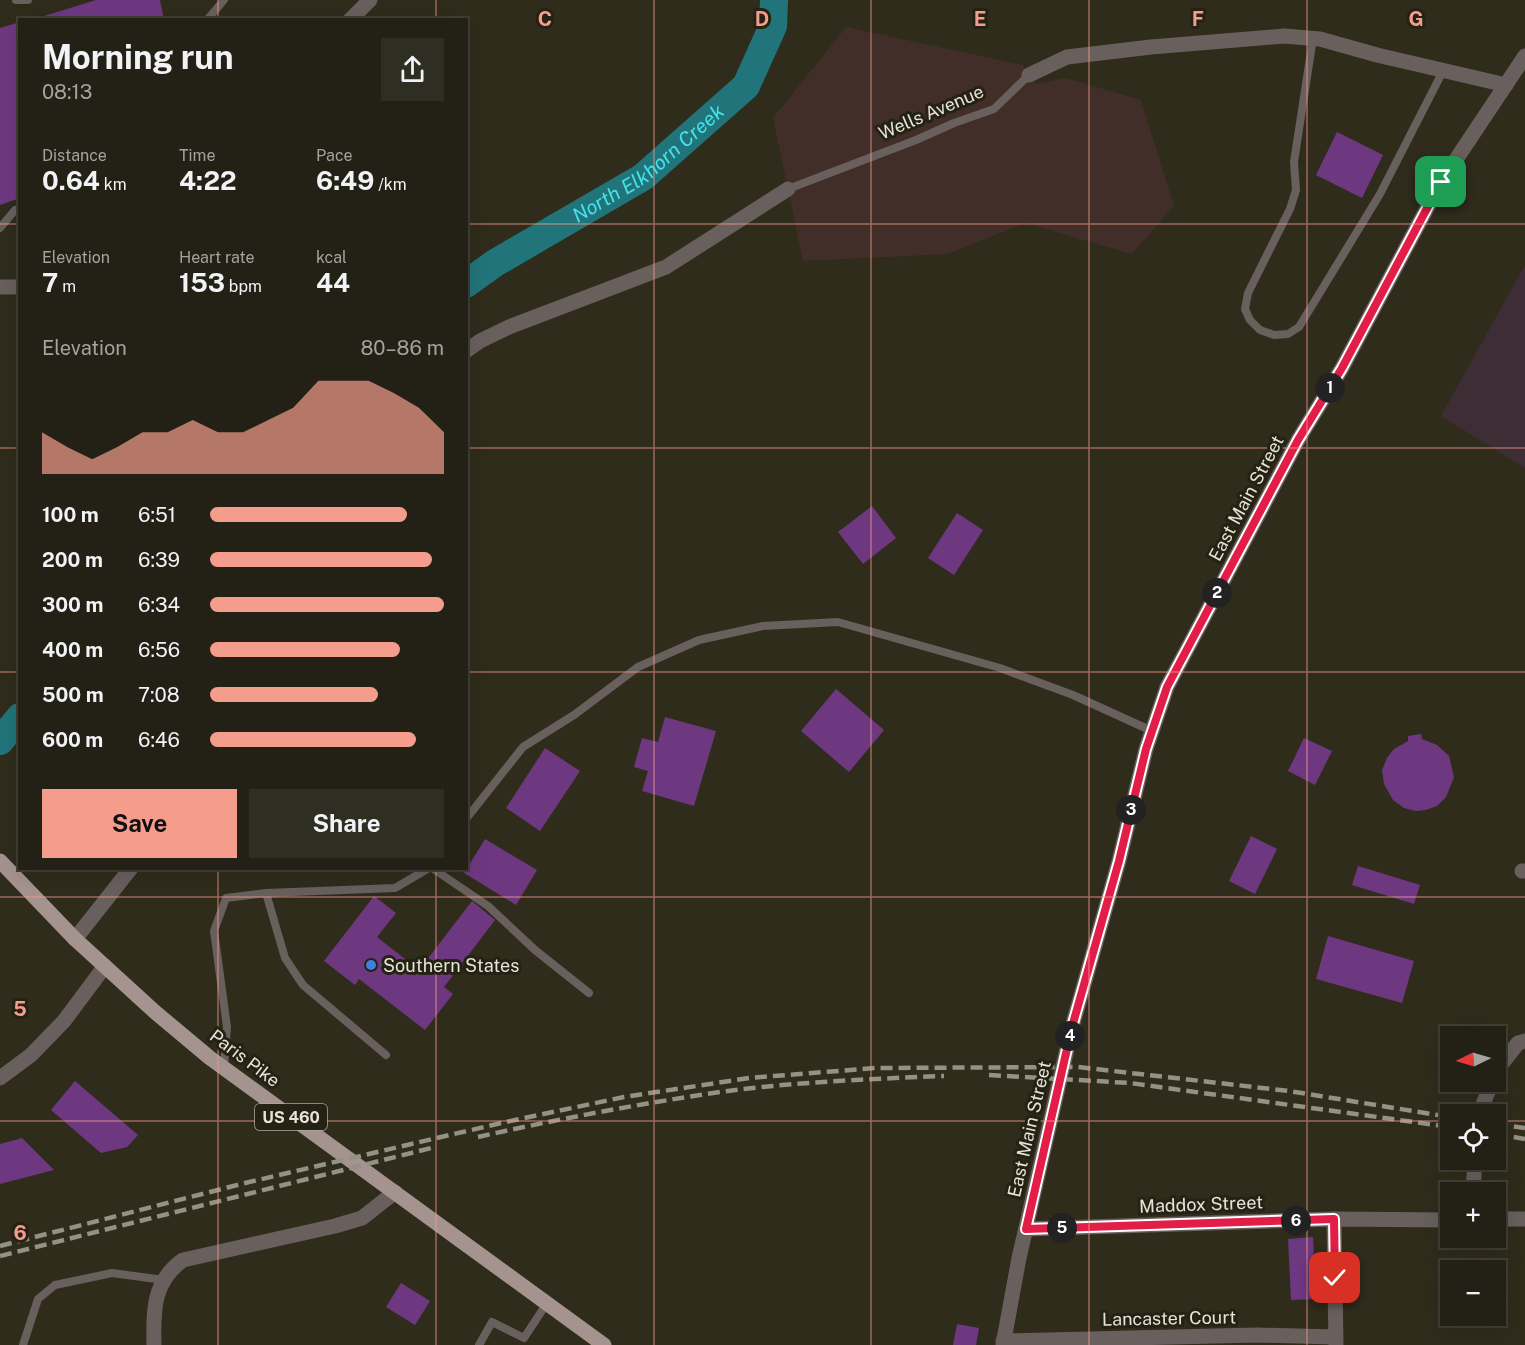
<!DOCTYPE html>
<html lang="en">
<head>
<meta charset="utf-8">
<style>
	body { margin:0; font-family:"Public Sans",sans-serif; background:#2f2e22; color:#f1f3f6; height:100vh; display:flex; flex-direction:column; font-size:22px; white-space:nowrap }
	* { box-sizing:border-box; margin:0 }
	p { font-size:20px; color:#a3a3a0 }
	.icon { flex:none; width:33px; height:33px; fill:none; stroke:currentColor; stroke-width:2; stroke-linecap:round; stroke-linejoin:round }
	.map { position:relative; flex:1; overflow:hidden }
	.sheet { position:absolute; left:18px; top:18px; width:450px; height:852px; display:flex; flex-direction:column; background:#232115; border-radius:0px; box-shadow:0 6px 24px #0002,0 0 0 2px #403e34 }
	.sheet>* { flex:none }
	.needle { width:39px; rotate:265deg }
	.tools { position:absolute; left:1440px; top:1026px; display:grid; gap:12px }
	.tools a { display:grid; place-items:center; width:66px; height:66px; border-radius:0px; background:#232115; box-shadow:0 6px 24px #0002,0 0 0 2px #403e34; font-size:30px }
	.pin { position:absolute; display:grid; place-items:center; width:51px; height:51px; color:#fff; margin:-26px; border-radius:12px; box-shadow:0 3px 9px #0006 }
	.km { position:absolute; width:30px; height:30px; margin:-15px; border-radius:50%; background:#222; color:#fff; font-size:16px; line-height:30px; text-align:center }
	.round { display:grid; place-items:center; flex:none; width:63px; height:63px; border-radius:0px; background:#2f2e22 }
	.summary { display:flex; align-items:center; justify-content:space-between; height:102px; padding:0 24px }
	h1 { font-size:33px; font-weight:700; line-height:45px }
	.stats { display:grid; grid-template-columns:repeat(3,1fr); gap:9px; height:102px; padding:6px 24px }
	.stats div { display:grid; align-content:center }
	.stats b { font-size:26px; font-weight:700 }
	.stats small { font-size:16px; font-weight:400 }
	.stats p { font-size:16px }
	.chart { height:168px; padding:12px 24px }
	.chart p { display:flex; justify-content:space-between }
	.chart svg { width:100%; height:108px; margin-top:6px; fill:#f49d8c; opacity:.7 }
	.action { display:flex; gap:12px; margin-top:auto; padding:12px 24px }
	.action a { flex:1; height:69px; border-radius:0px; background:#f49d8c; color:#111; font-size:24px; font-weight:700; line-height:69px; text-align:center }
	.action a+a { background:#2f2e22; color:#f1f3f6 }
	ul { padding:0 24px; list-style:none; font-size:20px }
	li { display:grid; grid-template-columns:96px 72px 1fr; align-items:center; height:45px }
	li i { height:15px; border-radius:8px; background:#f49d8c }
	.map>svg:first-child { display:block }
</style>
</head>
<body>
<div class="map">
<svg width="1525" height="1345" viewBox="0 0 1525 1345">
	<rect width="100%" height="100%" fill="#2f2c1c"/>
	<!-- industrial -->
	<polygon fill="#412e29" points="846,27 1023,65 1035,84 1066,78 1141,100 1174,206 1132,254 1025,223 948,254 803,261 773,118"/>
	<!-- education -->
	<polygon fill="#3f2d36" points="1525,265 1525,468 1441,416"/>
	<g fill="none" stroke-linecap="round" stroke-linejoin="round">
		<!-- river -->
		<g stroke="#21757a" stroke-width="28">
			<path id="s1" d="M466 284 495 263 643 177 746 86 773 26 774 0"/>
			<polyline points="0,741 20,717"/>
		</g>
	</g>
	<!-- building -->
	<g fill="#6e3881">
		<polygon points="96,0 160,0 164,20 31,20"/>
		<polygon points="20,22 20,198 0,205 0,28"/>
		<polygon points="1337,132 1383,155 1362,198 1316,175"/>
		<polygon points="872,506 896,538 863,564 838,532"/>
		<polygon points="957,513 983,530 954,575 928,558"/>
		<polygon points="836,689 884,730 849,772 801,731"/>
		<polygon points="665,717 716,731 694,806 642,791 648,771 634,767 642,738 658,742"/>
		<polygon points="1421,734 1422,739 1437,745 1449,756 1454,777 1446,797 1437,806 1426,810 1416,811 1404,808 1393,800 1384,784 1382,770 1387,758 1394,749 1408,741 1408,736"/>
		<polygon points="1304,738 1332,751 1315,785 1288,771"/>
		<polygon points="545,748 580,771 540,831 506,808"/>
		<polygon points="1251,836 1277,849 1255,894 1229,881"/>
		<polygon points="485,839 537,870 516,905 464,873"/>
		<polygon points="1358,866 1420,885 1414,904 1352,885"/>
		<polygon points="374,896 396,913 377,937 419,970 472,901 495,920 444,987 453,994 425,1030 359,979 355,985 324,961"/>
		<polygon points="1328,936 1414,961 1402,1003 1316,979"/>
		<polygon points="75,1081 138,1135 127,1147 101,1153 51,1110"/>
		<polygon points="22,1138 54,1170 0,1184 0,1144"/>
		<polygon points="1313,1237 1316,1299 1291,1300 1288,1239"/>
		<polygon points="401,1283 430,1301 415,1325 386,1307"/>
		<polygon points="957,1324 979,1328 976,1345 953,1345"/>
	</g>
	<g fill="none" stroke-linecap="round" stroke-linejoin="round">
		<!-- service -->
		<g stroke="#69605e" stroke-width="8">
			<polyline points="16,0 28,0"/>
			<polyline points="207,20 224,0"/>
			<polyline points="1313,38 1294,162 1296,190 1290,209 1248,293 1245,309 1250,320 1260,330 1274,335 1288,334 1299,327 1380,194 1444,69"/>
			<polyline points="788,189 916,140 954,123 994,109 1029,75"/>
			<polyline points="0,228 15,210"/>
			<polyline points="466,819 523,747 574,715 638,667 699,640 763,626 838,622 1000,668 1073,695 1152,731"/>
			<polyline points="432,868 488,906 535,950 589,993"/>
			<polyline points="266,893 285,958 303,985 386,1055"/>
			<polyline points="224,1067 227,1027 214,931 226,898 266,893 395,888 429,868"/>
			<polyline points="23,1345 38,1299 55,1285 112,1273 164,1280"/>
			<polyline points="479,1345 492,1322 524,1338 547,1303"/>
		</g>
		<!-- minor -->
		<g stroke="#69605e" stroke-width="15">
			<polyline points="350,20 370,0"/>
			<polyline points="1029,75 1067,57 1151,47 1284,36 1320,39 1377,55 1506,85"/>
			<polyline points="0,287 20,287"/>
			<polyline points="466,351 480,341 509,327 666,267 788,189"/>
			<polyline points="1522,871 1525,871"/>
			<polyline points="75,939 131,868"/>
			<polyline points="1496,1071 1518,1043 1525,1041"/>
			<polyline points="0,1078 31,1055 64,1021 105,966"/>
			<polyline points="1479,1114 1492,1082"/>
			<polyline points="1473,1192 1475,1160"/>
			<polyline points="1334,1219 1336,1345"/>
			<polyline points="1496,1219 1525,1219"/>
			<polyline points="1026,1229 1334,1219 1450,1220"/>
			<polyline points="1003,1341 1257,1335 1335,1337"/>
			<path d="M154 1345C153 1311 153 1281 183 1260L335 1226 362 1218 395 1192"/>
		</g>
		<!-- tertiary -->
		<polyline stroke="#69605e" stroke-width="15" points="1003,1345 1019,1258 1072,1027 1119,861 1146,749 1167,687 1298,440 1342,368 1441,182 1525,56"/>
		<!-- primary -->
		<polyline stroke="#a5938f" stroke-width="15" points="0,861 75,939 155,1012 210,1058 604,1345"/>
		<!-- rail -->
		<g stroke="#949185" stroke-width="4.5" stroke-dasharray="12 6" stroke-linecap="butt">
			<polyline points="989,1075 1130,1083 1450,1127"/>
			<polyline points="1496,1124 1525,1128"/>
			<polyline points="1496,1134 1525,1139"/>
			<path d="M478 1137C558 1119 639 1104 720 1092 794 1082 869 1079 944 1076"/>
			<polyline points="0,1246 245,1183 501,1123 624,1097 749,1078 875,1068 1078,1067 1289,1091 1450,1117"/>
			<polyline points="0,1256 431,1148"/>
		</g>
	</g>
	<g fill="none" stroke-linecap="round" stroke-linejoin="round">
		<defs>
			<polyline id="route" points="1335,1278 1334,1219 1026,1229 1072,1027 1119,861 1146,749 1167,687 1298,440 1342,368 1441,182"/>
		</defs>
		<!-- route casing -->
		<use href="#route" stroke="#fff" stroke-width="12"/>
		<!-- route -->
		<use href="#route" stroke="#e11d48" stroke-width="8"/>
	</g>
	<!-- grid -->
	<path fill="none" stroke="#f49d8c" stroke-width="1.5" stroke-opacity="0.55" d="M218 0V20M436 0V20M654 0V1345M871 0V1345M1089 0V1345M1307 0V1345M0 224H20M466 224H1525M0 448H20M466 448H1525M0 672H20M466 672H1525M218 868V1345M436 868V1345M0 897H1525M0 1121H1450M1496 1121H1525"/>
	<!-- markers -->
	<circle fill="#3f7fe0" stroke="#252213" stroke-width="2" cx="371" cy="965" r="6"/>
	<g text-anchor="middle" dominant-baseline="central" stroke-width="6" stroke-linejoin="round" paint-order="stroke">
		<!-- shield labels -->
		<rect fill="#252213" stroke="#aca99e" stroke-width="1.5" x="255" y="1104" width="72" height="26" rx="4.5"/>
		<g font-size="16" font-weight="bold" fill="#e6e3da">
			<text x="291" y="1117">US 460</text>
		</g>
		<!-- street labels -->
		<g font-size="18" fill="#e6e3da" stroke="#252213">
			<text transform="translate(931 112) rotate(-23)">Wells Avenue</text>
			<text transform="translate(1246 498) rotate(-62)">East Main Street</text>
			<text transform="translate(245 1058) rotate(37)">Paris Pike</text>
			<text transform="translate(1029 1129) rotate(-77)">East Main Street</text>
			<text transform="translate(1201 1204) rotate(-2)">Maddox Street</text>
			<text transform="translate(1169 1318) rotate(-1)">Lancaster Court</text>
		</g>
		<!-- poi labels -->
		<g font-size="18" fill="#e6e3da" stroke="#252213" text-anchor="start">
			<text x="383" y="965">Southern States</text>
		</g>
		<!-- water labels -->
		<g font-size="20" font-style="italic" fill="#44e2eb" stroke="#252213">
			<text stroke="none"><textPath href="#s1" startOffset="219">North Elkhorn Creek</textPath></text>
		</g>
	</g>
	<g font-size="20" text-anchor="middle" font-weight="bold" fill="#f49d8c" stroke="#252213" stroke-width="6" stroke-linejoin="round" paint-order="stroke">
		<text x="545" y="26">C</text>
		<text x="762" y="26">D</text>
		<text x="980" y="26">E</text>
		<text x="1198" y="26">F</text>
		<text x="1416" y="26">G</text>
		<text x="20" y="1016">5</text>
		<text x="20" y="1240">6</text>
	</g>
</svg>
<div class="tools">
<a><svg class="needle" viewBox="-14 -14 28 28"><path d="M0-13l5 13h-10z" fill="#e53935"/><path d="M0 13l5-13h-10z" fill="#a3a3a0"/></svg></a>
<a><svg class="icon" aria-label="locate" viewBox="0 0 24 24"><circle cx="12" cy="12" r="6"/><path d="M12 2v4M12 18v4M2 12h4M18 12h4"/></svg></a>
<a>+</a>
<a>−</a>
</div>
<div class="pin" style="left:1441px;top:182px;background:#1e9e55"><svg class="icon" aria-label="arrive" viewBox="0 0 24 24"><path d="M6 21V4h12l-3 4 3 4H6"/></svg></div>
<div class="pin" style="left:1335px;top:1278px;background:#d93025"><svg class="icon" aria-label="check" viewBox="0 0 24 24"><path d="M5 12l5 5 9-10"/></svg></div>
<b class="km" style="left:1330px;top:388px">1</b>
<b class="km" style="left:1217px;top:593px">2</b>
<b class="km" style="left:1131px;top:810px">3</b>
<b class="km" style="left:1070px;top:1036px">4</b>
<b class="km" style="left:1062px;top:1228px">5</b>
<b class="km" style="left:1296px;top:1221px">6</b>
<section class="sheet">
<div class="summary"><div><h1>Morning run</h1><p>08:13</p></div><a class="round"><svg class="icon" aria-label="share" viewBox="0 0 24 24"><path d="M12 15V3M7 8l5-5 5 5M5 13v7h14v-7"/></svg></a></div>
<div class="stats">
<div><p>Distance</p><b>0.64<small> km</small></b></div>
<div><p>Time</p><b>4:22</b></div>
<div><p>Pace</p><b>6:49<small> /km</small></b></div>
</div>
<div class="stats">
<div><p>Elevation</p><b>7<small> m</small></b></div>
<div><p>Heart rate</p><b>153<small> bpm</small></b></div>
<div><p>kcal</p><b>44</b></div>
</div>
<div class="chart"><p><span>Elevation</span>80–86 m</p>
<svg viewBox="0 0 160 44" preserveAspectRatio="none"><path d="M0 44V27L10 33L20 38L30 33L40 27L50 27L60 22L70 27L80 27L90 22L100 17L110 6L120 6L130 6L140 11L150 17L160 27V44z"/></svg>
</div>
<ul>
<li><b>100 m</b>6:51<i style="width:84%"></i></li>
<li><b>200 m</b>6:39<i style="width:95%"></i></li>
<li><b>300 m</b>6:34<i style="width:100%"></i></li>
<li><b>400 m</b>6:56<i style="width:81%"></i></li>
<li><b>500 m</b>7:08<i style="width:72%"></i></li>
<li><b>600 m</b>6:46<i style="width:88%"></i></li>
</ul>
<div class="action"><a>Save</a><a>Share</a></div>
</section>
</div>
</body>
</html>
